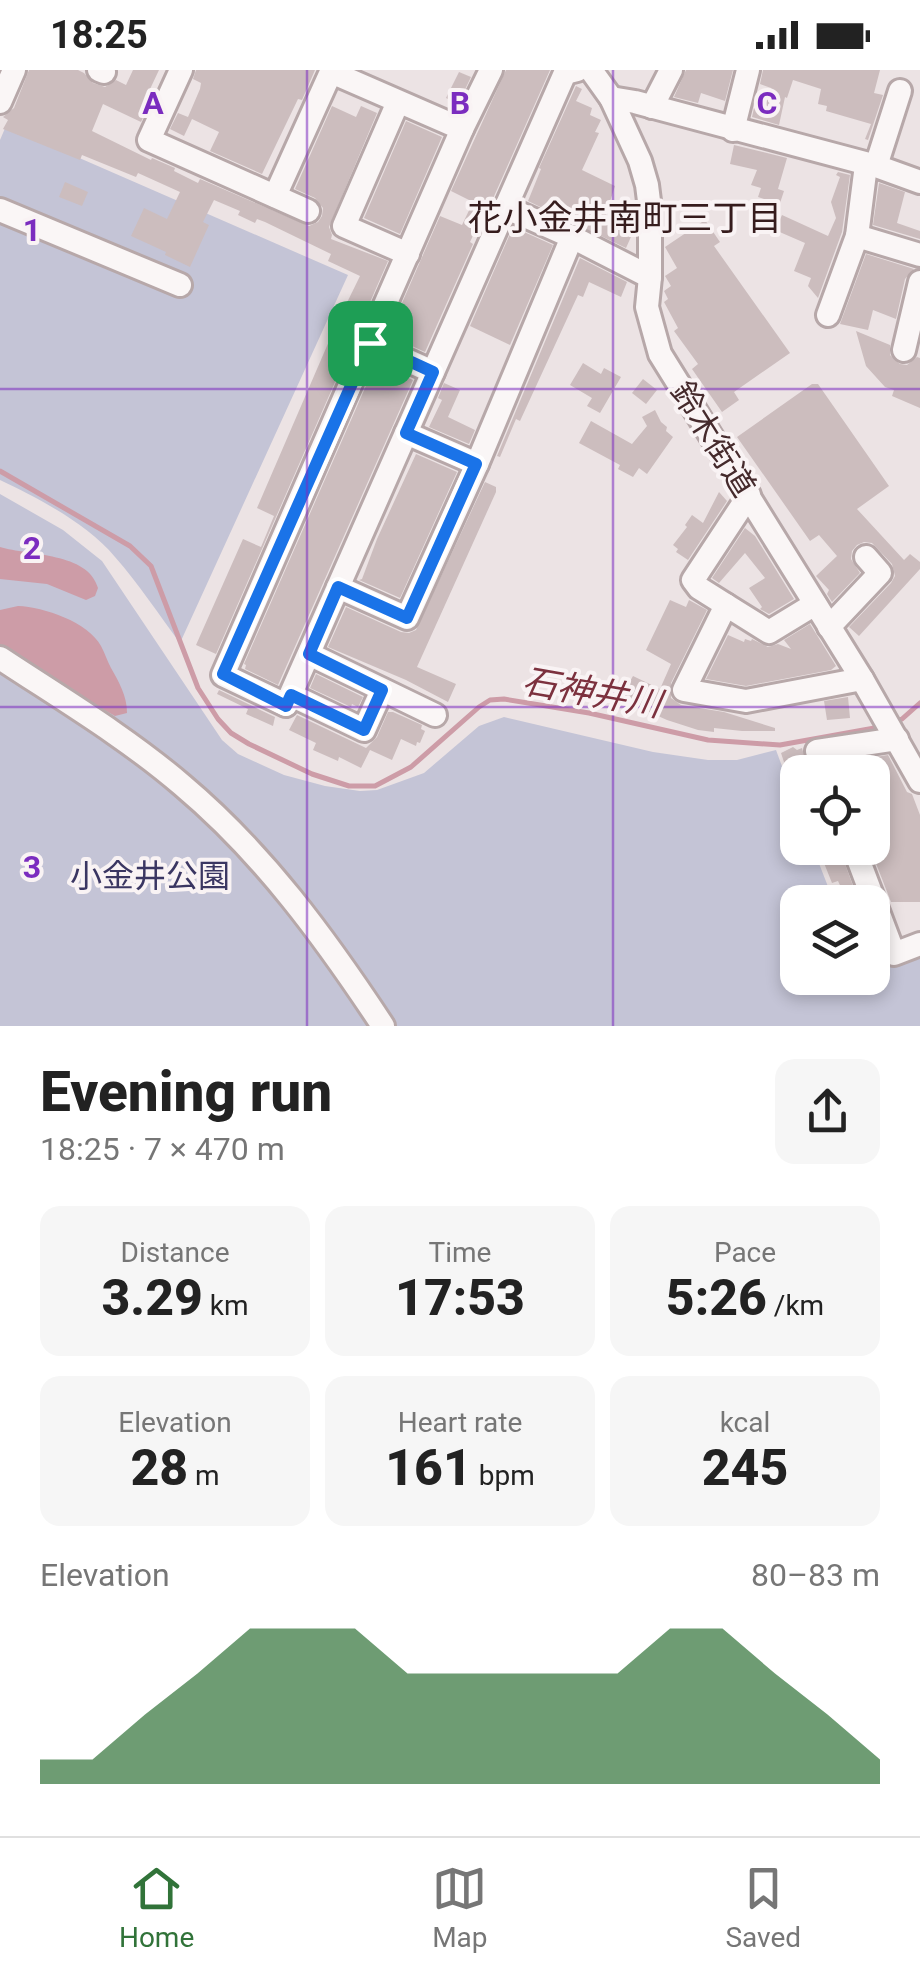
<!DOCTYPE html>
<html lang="en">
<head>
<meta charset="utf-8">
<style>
	body { margin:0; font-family:Roboto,"Noto Sans JP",sans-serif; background:#f6f6f6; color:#222; height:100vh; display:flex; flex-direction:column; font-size:38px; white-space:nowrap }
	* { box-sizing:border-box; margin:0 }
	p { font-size:32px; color:#767676 }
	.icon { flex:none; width:55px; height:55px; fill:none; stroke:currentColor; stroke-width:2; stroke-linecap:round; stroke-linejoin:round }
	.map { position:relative; height:956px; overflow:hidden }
	.sheet { display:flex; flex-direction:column; background:#fff; flex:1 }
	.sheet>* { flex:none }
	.fabs { position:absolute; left:780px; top:685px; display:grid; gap:20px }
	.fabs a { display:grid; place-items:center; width:110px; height:110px; border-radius:20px; background:#fff; box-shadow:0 5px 15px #0003; font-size:50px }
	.pin { position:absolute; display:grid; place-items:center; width:85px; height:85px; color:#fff; margin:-42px; border-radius:20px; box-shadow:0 5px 15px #0006 }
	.round { display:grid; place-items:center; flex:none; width:105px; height:105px; border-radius:20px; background:#f6f6f6 }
	.head { display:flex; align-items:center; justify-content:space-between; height:170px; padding:0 40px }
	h1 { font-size:55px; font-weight:800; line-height:75px }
	.metrics { display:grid; grid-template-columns:repeat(3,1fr); gap:15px; height:170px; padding:10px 40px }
	.metrics div { display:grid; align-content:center; border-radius:20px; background:#f6f6f6; text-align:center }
	.metrics b { font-size:50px; font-weight:800 }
	.metrics small { font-size:28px; font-weight:400 }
	.metrics p { font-size:28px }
	.chart { height:280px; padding:20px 40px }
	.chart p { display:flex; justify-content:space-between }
	.chart svg { width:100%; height:180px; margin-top:10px; fill:#317339; opacity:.7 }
	.status { display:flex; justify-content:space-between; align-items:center; height:70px; padding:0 50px; background:#fff; direction:ltr }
	.status svg { height:28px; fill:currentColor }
	.tab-bar { display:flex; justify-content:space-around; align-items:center; height:140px; border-top:2px solid #e0e0e0; background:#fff; font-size:28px; color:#767676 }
	.tab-bar a { display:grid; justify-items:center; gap:5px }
	.tab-bar .active { color:#317339 }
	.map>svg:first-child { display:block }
</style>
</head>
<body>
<div class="status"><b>18:25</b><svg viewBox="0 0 49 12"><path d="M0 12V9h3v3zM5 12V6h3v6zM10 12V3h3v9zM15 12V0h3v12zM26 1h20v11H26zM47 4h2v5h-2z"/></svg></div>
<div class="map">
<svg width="920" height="956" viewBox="0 0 920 956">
	<rect width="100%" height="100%" fill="#ece3e4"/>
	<!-- green -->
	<g fill="#c4c4d6">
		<path d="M6 56 348 205 180 573C159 545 139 514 115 487 88 454 38 428 0 410V70Z"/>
		<polygon points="0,424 63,460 102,491 222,670 238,684 284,705 325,716 360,721 377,720 424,703 479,656 504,647 653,682 708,690 737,690 776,680 797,737 798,778 813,778 834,832 798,832 798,908 872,908 873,846 891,892 920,881 920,956 0,956"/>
	</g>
	<!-- water -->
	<g fill="#cd9ca7">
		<path d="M0 477C29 486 88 482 98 518L95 526 86 530 47 514 0 509Z"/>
		<path d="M18 536C44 537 88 552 101 576 105 583 107 591 111 598 119 612 127 626 127 643L115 646 69 620 0 576V540Z"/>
	</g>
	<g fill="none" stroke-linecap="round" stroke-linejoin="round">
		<!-- stream -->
		<g stroke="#cd9ca7" stroke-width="5">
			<polyline points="0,401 130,476 151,496 198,618 218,649 231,663 249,674 312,704 349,716 375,716 411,697 479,637 490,630 504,629 589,643 708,670 780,675 880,657"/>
			<polyline points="895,652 902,649 920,633"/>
		</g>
	</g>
	<!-- building -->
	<g fill="#ccbdbe">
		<polygon points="29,0 78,0 84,3 93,13 105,17 116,10 126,15 133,0 159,0 143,34 148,37 141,52 103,34 92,61 151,90 152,88 175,98 174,101 198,113 200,109 309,156 318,152 322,146 323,138 315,128 295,119 332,36 356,47 361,36 377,43 329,157 332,165 331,169 388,191 216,584 196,575 243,469 261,477 274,446 257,438 336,255 360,206 328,191 331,184 265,152 257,149 255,153 238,145 240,141 214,130 203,152 209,155 190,197 165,185 166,182 131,166 144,138 167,149 180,122 138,103 136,107 82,85 80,90 3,59 8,50 3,47 14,38"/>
		<polygon points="196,0 315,0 302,30 298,29 262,104 210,81 219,62 192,49 184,66 170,59 178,43 188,47 200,19 201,13 193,9"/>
		<polygon points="506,0 550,0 483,151 481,149 470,172 473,174 425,282 388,265 440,146 462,155 473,132 451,121"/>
		<polygon points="686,0 733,0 725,31 701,23 698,33 674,27"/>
		<polygon points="763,0 880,0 874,23 883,25 868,70 865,69 871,54 826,41 827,36 818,34 821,19 793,10 787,28 785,27 779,55 752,47 754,38 763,42 771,18 760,14"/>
		<polygon points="459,2 471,7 458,34 446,28"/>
		<polygon points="576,16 582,19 576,31 592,38 590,45 601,50 595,62 599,63 582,100 615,116 605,147 634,160 626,178 528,131 541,99 539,98"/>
		<polygon points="406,51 442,67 400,164 364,148"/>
		<polygon points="734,75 787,88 778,119 784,121 778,139 763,135 764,129 758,127 761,118 751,115 757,100 730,94"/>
		<polygon points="838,102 850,105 842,162 818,228 808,216 811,208 794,201 805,173 775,160 782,145 828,166 836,148 831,132 840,107 836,105"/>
		<polygon points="65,112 88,122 82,136 59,127"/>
		<polygon points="879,113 905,122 897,153 920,161 920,169 873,155"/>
		<polygon points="705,150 720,172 714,176 790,283 734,322 739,330 722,342 692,299 698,294 674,261 678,258 664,232 668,229 664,221 671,216 665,206 677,198 665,177"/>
		<polygon points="513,157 553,175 510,275 470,256"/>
		<polygon points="866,184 914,199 905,209 896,249 873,240 868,260 840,254"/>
		<polygon points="580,188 627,212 621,227 589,212 583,227 578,225 520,351 516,349 500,387 497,386"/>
		<polygon points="856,261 890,275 890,285 900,294 907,295 917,287 920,288 920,338 892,326 894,320 885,317 866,296"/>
		<polygon points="376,293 413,310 278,615 245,599 246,595 244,594"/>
		<polygon points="583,293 601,304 604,298 621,307 600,343 587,336 592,328 570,315"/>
		<polygon points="643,309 657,320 646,334 632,323"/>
		<polygon points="444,313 460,320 448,347 475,360 469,374 429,357 442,330 438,328"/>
		<polygon points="812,314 818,314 889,416 857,439 904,490 910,484 920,492 920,499 859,566 849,557 891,513 895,506 892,494 872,473 864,472 857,475 852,481 851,489 860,503 832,532 827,524 829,520 816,506 837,486 819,465 810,471 737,367"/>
		<polygon points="655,340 661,352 667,357 666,361 673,367 647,404 639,398 633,407 618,399 620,395 579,373 591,351 632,374 647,356 642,347"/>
		<polygon points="416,384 457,402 400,528 359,510 362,509 377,469"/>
		<polygon points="485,412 496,417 496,422 417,597 456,614 448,632 406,610 328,577 346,537 401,562 409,563 416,560"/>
		<polygon points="719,422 727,431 688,490 676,482 678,479 673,475 687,457 685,455 692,445 703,453"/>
		<polygon points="745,458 755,466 794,529 769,544 760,539 762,537 749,518 765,508 745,483 719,513 712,508"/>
		<polygon points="670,530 686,537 689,530 707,540 671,613 671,628 681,635 724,642 775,658 775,661 742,661 714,658 714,662 698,660 667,650 620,629 633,606 660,619 671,594 646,580"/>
		<polygon points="810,554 836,596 831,600 746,616 706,609 728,565 744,572 745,569 751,571 752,569 768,577 778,574 791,579 784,570"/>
		<polygon points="316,604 363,627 358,637 352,634 351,637 310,618"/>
		<polygon points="219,620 275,647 273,656 246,644 248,639 217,624"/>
		<polygon points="848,627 850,648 827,650 824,631"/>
		<polygon points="388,642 393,642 422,655 421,659 425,661 420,673 417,672 416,676 401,669 392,690 370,680 361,698 339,687 338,691 313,680 316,673 289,660 297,645 366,678 377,667"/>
		<polygon points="793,677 797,680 802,678 807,697 804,698 804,702 789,707 781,683"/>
		<polygon points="888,685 907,722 912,724 920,745 920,832 891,832 870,778 872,778 872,702 840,702 838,693"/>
		<polygon points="818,778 839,778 859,832 848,832 838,811 832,813"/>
	</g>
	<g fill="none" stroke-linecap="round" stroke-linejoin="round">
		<defs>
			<g id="minor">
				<polyline points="99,0 104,2"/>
				<polyline points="181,0 149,70 308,141"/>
				<polyline points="491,0 462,59 223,605 286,635 565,3 577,0"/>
				<polyline points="591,0 611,28 640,91 647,115 650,139 650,207 647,237 660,284 862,609 920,711"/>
				<polyline points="611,28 635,32 876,96 920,112"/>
				<polyline points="0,32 14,0"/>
				<polyline points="398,32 344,156 408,184"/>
				<polyline points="652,37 671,0"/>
				<polyline points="733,60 748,0"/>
				<polyline points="876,96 900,21"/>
				<polyline points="275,126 331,2 462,59"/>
				<polyline points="505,137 572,167 650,207"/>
				<polyline points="0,140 180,215"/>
				<polyline points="857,166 920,185"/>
				<polyline points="828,245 857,166 866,95"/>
				<polyline points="369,273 433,302"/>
				<polyline points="904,280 920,212"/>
				<polyline points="406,363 477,394"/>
				<polyline points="338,517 407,548 477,394 572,167"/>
				<polyline points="815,534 769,562 726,535 684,620 746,631 862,609"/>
				<polyline points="726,535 699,518 693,510 749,425"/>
				<polyline points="829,557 880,503 866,487"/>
				<polyline points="309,584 435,645"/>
				<path d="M0 588C62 629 126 667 182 715 263 783 325 868 383 956"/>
				<polyline points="291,625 364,660 382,620"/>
				<polyline points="825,702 817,681 897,669"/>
				<polyline points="854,778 894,884 920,874"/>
			</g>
		</defs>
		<!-- minor casing -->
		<use href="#minor" stroke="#b7a8a9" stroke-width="28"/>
		<!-- minor -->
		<use href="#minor" stroke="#faf6f6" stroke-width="22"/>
	</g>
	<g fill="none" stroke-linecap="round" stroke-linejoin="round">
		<defs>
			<polygon id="route" points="370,273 433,302 406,363 476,394 407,548 338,517 309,584 382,620 364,660 291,625 286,636 223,604"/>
		</defs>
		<!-- route casing -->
		<use href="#route" stroke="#fff" stroke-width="20"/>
		<!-- route -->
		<use href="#route" stroke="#1a73e8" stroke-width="12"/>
	</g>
	<!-- grid -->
	<path fill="none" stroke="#7b2cbf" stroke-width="2.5" stroke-opacity="0.55" d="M307 0V956M613 0V956M0 319H920M0 637H920"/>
	<g text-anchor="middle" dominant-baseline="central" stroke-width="8" stroke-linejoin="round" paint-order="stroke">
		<!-- street labels -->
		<g font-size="32" fill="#452a2c" stroke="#f9f3f4">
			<text transform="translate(713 369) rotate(58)">鈴木街道</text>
		</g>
		<!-- park labels -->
		<g font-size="32" fill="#3a3662" stroke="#f9f3f4">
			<text x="150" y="806">小金井公園</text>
		</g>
		<!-- neighbourhood labels -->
		<g font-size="35" fill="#361c1d" stroke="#f9f3f4">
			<text x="625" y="148">花小金井南町三丁目</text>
		</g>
		<!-- water labels -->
		<g font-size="35" font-style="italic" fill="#7c313e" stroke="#f9f3f4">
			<text transform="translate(592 623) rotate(10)">石神井川</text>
		</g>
	</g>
	<g font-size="32" text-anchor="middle" font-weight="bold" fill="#7b2cbf" stroke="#f9f3f4" stroke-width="8" stroke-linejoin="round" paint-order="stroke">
		<text x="153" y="44">A</text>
		<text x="460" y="44">B</text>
		<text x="767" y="44">C</text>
		<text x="32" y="171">1</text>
		<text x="32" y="489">2</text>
		<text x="32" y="808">3</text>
	</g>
</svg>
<div class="fabs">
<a><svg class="icon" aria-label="locate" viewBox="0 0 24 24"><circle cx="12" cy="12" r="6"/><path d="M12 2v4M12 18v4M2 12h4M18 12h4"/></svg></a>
<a><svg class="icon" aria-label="layers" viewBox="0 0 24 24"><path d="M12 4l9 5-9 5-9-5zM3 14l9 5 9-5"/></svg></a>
</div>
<div class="pin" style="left:370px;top:273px;background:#1e9e55"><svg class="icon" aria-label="arrive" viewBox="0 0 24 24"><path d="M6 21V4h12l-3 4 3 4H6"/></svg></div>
</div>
<section class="sheet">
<div class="head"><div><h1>Evening run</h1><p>18:25 · 7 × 470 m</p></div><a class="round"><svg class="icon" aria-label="share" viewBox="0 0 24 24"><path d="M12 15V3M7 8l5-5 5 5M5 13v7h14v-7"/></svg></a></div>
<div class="metrics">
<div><p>Distance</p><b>3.29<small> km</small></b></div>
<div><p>Time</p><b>17:53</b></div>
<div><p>Pace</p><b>5:26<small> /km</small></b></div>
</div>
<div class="metrics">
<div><p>Elevation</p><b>28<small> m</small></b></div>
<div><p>Heart rate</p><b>161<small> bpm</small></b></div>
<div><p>kcal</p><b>245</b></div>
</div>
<div class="chart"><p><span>Elevation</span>80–83 m</p>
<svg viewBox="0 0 160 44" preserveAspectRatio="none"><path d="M0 44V38L10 38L20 27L30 17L40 6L50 6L60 6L70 17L80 17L90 17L100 17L110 17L120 6L130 6L140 17L150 27L160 38V44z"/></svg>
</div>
</section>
<nav class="tab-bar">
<a class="active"><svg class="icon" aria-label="home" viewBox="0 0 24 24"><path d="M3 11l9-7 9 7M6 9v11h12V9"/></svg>Home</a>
<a><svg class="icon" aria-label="map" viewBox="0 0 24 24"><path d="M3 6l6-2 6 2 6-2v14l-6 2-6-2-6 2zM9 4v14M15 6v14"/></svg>Map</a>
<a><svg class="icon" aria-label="saved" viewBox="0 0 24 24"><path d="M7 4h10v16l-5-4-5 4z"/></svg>Saved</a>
</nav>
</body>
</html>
